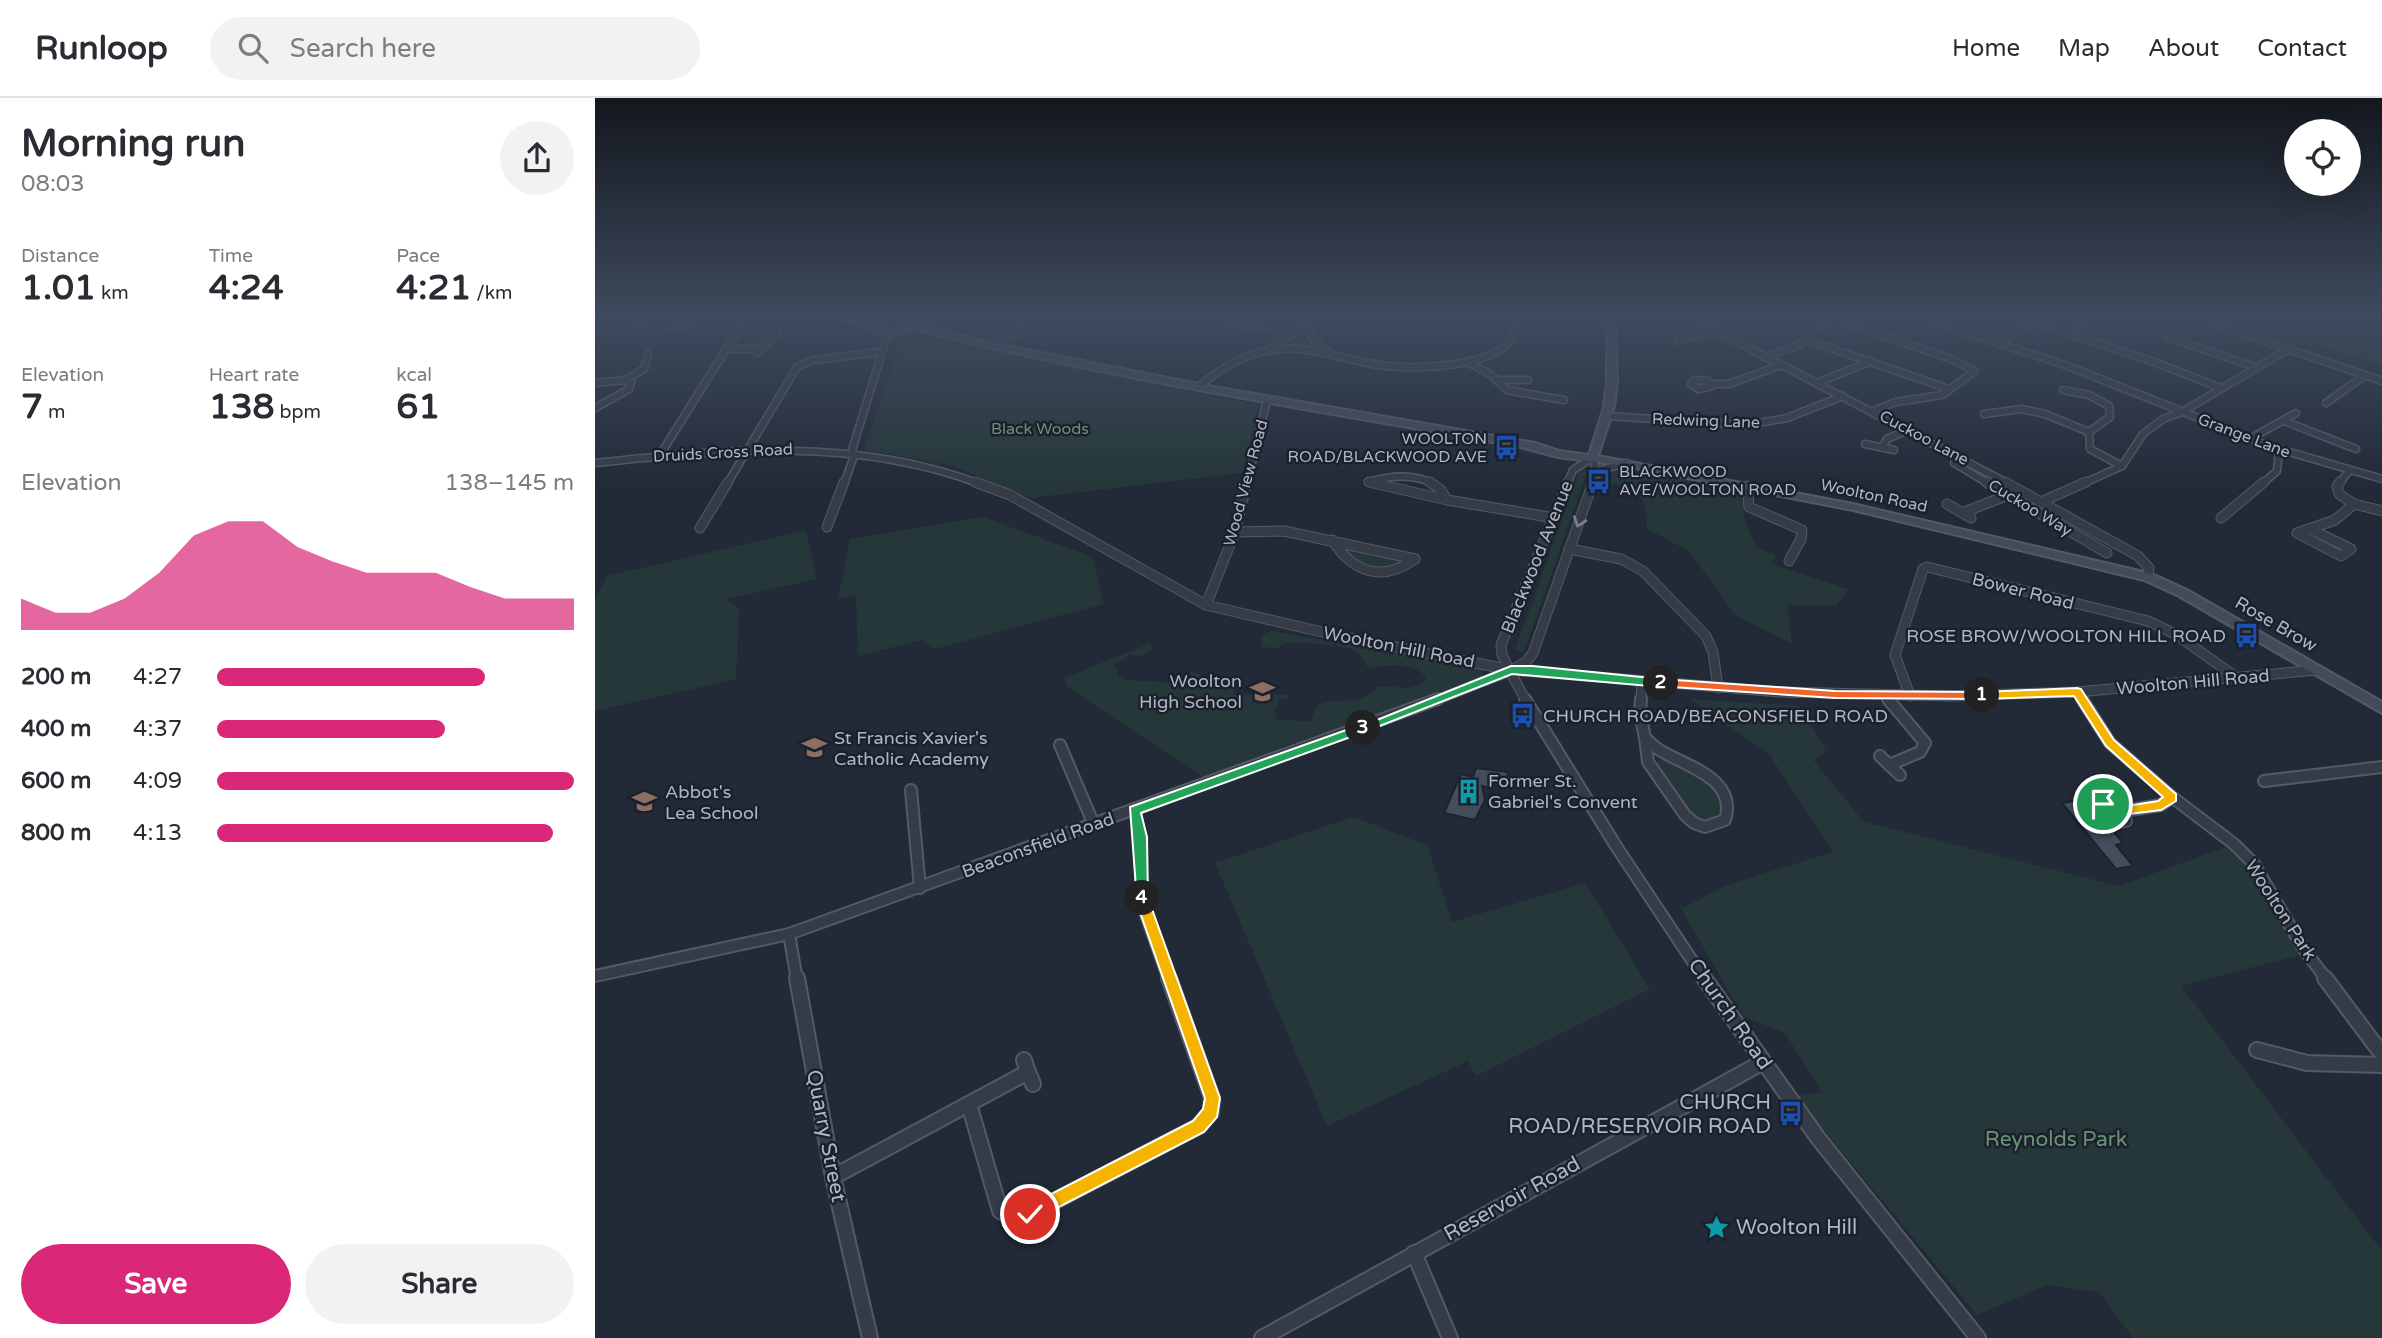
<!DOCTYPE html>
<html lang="en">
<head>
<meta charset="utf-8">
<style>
	body { margin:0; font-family:"Varela Round",sans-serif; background:#f2f2f3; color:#2b2b33; height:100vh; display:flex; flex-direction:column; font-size:26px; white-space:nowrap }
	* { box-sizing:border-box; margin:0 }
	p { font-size:23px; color:#7c7c81 }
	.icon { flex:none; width:38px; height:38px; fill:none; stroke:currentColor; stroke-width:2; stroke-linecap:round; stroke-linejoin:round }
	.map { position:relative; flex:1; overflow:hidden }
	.details { display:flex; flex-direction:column; background:#fff; width:595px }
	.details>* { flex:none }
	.buttons { position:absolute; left:1689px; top:21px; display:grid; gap:14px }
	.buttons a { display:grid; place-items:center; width:77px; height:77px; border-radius:50%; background:#fff; box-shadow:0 7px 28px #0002; font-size:35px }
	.pin { position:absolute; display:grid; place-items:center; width:60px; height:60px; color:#fff; margin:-30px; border:4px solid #fff; border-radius:50%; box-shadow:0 2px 7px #0007 }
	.km { position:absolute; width:35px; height:35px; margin:-18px; border-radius:50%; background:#222; color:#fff; font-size:19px; line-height:35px; text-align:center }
	.round { display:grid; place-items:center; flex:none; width:74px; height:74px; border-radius:37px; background:#f2f2f3 }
	.head { display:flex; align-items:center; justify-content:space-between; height:119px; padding:0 21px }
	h1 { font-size:38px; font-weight:700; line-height:52px }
	.figures { display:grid; grid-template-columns:repeat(3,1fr); gap:10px; height:119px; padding:7px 21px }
	.figures div { display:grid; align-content:center }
	.figures b { font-size:35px; font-weight:700 }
	.figures small { font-size:19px; font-weight:400 }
	.figures p { font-size:19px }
	.chart { height:196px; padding:14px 21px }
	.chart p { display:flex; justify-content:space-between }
	.chart svg { width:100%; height:126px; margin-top:7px; fill:#db2777; opacity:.7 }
	.cta { display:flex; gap:14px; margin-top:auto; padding:14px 21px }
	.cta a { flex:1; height:80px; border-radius:42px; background:#db2777; color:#fff; font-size:28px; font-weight:700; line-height:80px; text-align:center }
	.cta a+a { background:#f2f2f3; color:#2b2b33 }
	ul { padding:0 21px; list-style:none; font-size:23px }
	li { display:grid; grid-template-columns:112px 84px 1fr; align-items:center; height:52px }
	li i { height:18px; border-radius:9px; background:#db2777 }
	header { display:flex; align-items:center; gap:42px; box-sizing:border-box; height:98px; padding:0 35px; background:#fff; border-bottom:2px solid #e1e1e2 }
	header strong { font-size:33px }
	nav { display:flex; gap:38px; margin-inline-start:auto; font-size:24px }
	.search { width:490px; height:63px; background:#f2f2f3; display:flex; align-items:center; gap:18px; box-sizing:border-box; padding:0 24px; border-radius:38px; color:#7c7c81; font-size:26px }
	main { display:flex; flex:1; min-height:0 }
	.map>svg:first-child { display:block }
</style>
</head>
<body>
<header>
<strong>Runloop</strong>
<div class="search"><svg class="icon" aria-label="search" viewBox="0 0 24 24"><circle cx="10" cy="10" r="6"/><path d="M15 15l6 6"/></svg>Search here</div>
<nav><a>Home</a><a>Map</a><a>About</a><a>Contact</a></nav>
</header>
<main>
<section class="details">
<div class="head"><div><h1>Morning run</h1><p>08:03</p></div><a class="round"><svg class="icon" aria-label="share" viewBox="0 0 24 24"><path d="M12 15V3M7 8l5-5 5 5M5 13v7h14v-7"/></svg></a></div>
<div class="figures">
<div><p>Distance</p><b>1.01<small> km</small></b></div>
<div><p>Time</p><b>4:24</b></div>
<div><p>Pace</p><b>4:21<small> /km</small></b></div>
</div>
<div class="figures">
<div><p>Elevation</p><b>7<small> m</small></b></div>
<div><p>Heart rate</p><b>138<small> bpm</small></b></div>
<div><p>kcal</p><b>61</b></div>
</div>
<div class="chart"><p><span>Elevation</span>138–145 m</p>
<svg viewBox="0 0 160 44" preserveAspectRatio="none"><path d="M0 44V33L10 38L20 38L30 33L40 24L50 11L60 6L70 6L80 15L90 20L100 24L110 24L120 24L130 29L140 33L150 33L160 33V44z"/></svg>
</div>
<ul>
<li><b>200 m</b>4:27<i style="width:75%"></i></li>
<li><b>400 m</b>4:37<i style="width:64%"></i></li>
<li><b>600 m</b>4:09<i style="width:100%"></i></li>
<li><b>800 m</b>4:13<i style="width:94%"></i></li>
</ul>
<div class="cta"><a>Save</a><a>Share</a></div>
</section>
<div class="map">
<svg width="1787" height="1240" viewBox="0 0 1787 1240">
	<rect width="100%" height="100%" fill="#222a37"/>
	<!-- green -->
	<g fill="#253739">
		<path d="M382 216 380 217 382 221C351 236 341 237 312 217Z"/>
		<polygon points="1630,216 1677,216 1727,232 1734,231 1734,227 1747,226 1742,223 1753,216 1787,216 1787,269"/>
		<polygon points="321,236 663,307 647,375 436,400 355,367 269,352 307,241"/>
		<path d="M1011 364 1145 387 1150 422 1161 450 1181 457 1177 466 1253 491 1242 507H1192L1197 546 1140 517 1094 453 1052 431C1052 392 1039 390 1004 383L1001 375Z"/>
		<polygon points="989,367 992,367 993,372 929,554 920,552 985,370"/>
		<polygon points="388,419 498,459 509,506 339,551 327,542 263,558 261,498 243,501 255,441"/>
		<polygon points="211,432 222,481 131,501 144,510 141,581 0,613 0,502 12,478"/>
		<path d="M742 445 816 462C781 475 765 477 742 445Z"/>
		<path d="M677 533 888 570V578L878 585 693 647 611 681 487 599 472 588 469 580 556 545V552L547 558 535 557 519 567 523 572 522 578 530 582 591 585 596 574 627 583 643 582 638 596 697 597 692 601 684 602 679 615 682 616 681 622 716 623 721 608C744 596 761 612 783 588L814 590 827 586 831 580C822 563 789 568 773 570 769 563 765 556 758 552 742 545 706 545 688 545L683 550 667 549 666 542 669 536Z"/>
		<polygon points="1095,601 1205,608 1231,652 1219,663 1269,724 1524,788 1639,746 1669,782 1712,855 1586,888 1787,1153 1787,1240 1538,1240 1504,1194 1452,1187 1382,1217 1209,1008 1203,998 1227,994 1190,935 1149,919 1086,811 1132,787 1238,754 1174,656"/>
		<path d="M1071 661C1096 668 1131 687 1128 717L1111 726C1093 719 1063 682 1062 662Z"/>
		<polygon points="759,719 832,747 857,824 990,785 1055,891 881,978 873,963 732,1028 620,765"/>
	</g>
	<!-- building -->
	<g fill="#434d5c" stroke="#1d232e" stroke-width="2">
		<polygon points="881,670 913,674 910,686 900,684 896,690 887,688 890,702 880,722 849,715 866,676 878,679"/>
		<polygon points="1490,701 1501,715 1495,716 1499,722 1499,731 1506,735 1518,733 1528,745 1521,747 1538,768 1521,771 1467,705"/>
	</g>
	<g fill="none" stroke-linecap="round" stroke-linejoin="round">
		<defs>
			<g id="street-far3">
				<polyline points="587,216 700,235"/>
				<polyline points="1089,216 1414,386"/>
				<polyline points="1225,216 1356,261 1380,273 1347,297 1301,304 1278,313"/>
				<polyline points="1315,216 1470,267 1674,348 1787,381"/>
				<polyline points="1414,216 1554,262 1626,290"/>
				<polyline points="1590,216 1787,283"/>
				<polyline points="715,218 785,221 818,216"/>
				<polyline points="920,220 1016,223"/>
				<polyline points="1109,226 1141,216"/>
				<polyline points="710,227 720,243 732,252"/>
				<path d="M0 230C37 237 81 230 117 220"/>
				<polyline points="41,230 56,216"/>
				<polyline points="1468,234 1509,216"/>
				<polyline points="1572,239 1663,270"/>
				<polyline points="1212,242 1354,291"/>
				<polyline points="1083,243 1119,232"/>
				<polyline points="1404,245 1437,224"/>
				<polyline points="397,248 425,233 431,221"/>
				<polyline points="678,249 710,227 717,216"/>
				<polyline points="131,251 167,251"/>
				<polyline points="162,255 183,234"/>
				<polyline points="1171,259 1206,246 1219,232 1241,221"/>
				<polyline points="872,264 895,276 912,292 969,302"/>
				<polyline points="901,282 933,282"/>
				<polygon points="1100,282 1113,283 1117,288 1103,291 1096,286"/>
				<polyline points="0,285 30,282"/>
				<polyline points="1222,285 1276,263"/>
				<polyline points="1117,286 1134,286 1186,267"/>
				<path d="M603 289C627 270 652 253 684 251 718 248 750 262 784 267 815 272 910 271 921 232 922 227 920 221 920 216"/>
				<polyline points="1468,292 1494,297 1514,308 1515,319 1494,334 1495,351 1527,368"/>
				<polyline points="1731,305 1770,277"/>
				<polyline points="0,310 34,291 36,284 30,282 49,271 53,256"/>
				<polyline points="1389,316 1427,311 1450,316 1494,334"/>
				<polyline points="1011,318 1152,327 1192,320 1248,298"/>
				<polyline points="1689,323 1761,351"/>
				<polyline points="1653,342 1701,315"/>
				<polyline points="1270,346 1299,352"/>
				<polyline points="1287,349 1292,341 1315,331"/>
				<polyline points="65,357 153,216"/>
				<path d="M0 365C128 351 262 339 385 386"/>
				<polyline points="1359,365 1394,386"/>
				<polyline points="1002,373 1031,365"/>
				<polyline points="774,384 781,386"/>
				<path d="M774 384C796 377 818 375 839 386"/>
				<polyline points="132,386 202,269 218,262 287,254"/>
				<polyline points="249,386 259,358 257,352 293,235"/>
				<polyline points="652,386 672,302"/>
				<polyline points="972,386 978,372 998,359 1001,375 997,386"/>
				<polyline points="1487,386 1527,368 1548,336 1568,321 1587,314 1693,251"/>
				<polyline points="1667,386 1682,373 1684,352"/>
				<polyline points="1744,386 1753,374"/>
			</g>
			<g id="street-far2">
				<polyline points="380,384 415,397 611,507 740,537 916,572 1186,594 1355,598 1482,594 1722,572"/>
				<polyline points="774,384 852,402 960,420"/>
				<polyline points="835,384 846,392 852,402"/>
				<polyline points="1391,384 1512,455"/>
				<polyline points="1410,384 1543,458 1554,470 1553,479"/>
				<polyline points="1152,388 1154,409 1207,432 1206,441 1194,463"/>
				<polyline points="1448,403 1491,384"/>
				<polyline points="1352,406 1376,420"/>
				<polyline points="1759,406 1787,413"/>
				<polyline points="1367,415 1416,396"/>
				<polyline points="1626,420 1669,384"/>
				<polyline points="232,429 249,384"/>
				<polyline points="105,430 133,384"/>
				<polyline points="1717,432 1756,451 1746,458 1702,435 1740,422 1759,406 1744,396 1742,388 1745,384"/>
				<polyline points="640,434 689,433 820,461"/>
				<path d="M737 442C758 474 786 485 820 461"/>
				<polyline points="974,451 1026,461 1048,473 1111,538 1118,554 1123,590"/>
				<polyline points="611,507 640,434 652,384"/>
				<polyline points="915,573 931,603"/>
				<polyline points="915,573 907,557 906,547 973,384"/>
				<polyline points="915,573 931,564 938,555 998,384"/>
				<polyline points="1482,594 1488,603"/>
				<polyline points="1291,598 1295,603"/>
				<polyline points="1315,598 1300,557 1328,471 1332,469 1553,523 1582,537 1645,582"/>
				<polyline points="839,603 915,573"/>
				<polyline points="1046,603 1047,583"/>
			</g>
			<g id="street-far1">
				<polyline points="930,601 1021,748 1110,882"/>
				<polyline points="1046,601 1045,615 1050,640"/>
				<polyline points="1293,601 1330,645 1325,654 1294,667"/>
				<polyline points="1487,601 1515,645 1577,699 1639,746 1659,766 1708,850 1732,882"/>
				<path d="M1050 640C1056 645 1061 651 1068 654 1094 669 1143 682 1130 722L1110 729 1099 725 1090 717 1053 664Z"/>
				<polyline points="465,647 499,727"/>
				<polyline points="1285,658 1305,677"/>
				<polyline points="1669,683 1787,669"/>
				<polyline points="316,692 325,790"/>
				<polyline points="1508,706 1516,715 1566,707 1577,699"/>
				<polyline points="540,713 545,739 547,806 574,882"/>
				<polyline points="1505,727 1531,723 1524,714"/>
				<polyline points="194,836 202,882"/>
				<polyline points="0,878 194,836 843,601"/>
			</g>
			<g id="street">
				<polyline points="202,880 238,1079 275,1240"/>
				<polyline points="1109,880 1223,1040 1383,1240"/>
				<polyline points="1730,880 1787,956"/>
				<polyline points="1662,952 1712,965 1787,967"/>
				<polyline points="433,974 438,986"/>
				<polyline points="374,1006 405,1113 418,1119 435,1116 604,1028 616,1014 617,1000 574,880"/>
				<polyline points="238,1079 433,974 429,962"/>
				<polyline points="819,1155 855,1240"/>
				<polyline points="667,1240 1168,964"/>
			</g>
			<path id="secondary" d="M216 216C236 215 258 218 277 226L291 218 312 216 332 229 397 245 603 286 940 345 964 353 994 357 1009 309 1012 284V216H1020L1022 284 1019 309 1003 358 1258 406 1557 476 1592 492 1787 604V615L1584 498 1549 482 1258 412 1031 368 963 359 926 349C726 313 523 282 326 233L321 230 308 236 290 238 263 226ZM295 223H311L314 227C304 231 295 234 284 229Z"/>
		</defs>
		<!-- street-far3 casing -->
		<use href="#street-far3" stroke="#535a65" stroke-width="9"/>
		<!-- street-far2 casing -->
		<use href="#street-far2" stroke="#535a65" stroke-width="11"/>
		<!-- street-far1 casing -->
		<use href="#street-far1" stroke="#535a65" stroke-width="14"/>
		<!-- street casing -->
		<use href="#street" stroke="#535a65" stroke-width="18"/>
		<!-- secondary casing -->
		<use href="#secondary" stroke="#535a65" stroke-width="4"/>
		<!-- street-far3 -->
		<use href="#street-far3" stroke="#353c48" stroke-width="6"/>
		<!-- street-far2 -->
		<use href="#street-far2" stroke="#353c48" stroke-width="9"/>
		<!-- street-far1 -->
		<use href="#street-far1" stroke="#353c48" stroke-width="10"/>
		<!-- street -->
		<use href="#street" stroke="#353c48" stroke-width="14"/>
		<!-- secondary -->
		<use href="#secondary" fill="#434b5a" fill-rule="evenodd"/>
	</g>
	<!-- one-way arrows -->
	<defs><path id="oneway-chevron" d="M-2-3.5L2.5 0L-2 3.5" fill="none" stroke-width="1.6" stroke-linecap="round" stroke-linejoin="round" transform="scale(1.75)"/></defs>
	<use stroke="#79808c" href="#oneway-chevron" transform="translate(984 424) rotate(110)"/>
	<!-- sky -->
	<linearGradient id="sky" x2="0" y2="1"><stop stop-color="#13171e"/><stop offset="0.56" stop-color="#3e4a5e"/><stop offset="1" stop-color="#3e4a5e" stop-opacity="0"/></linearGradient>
	<rect width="1787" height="389" fill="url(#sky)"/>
	<!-- split-1 -->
	<polygon fill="#f5b400" stroke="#fff" stroke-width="2" points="1482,590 1486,591 1519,642 1581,696 1581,703 1566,712 1511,719 1502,706 1504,702 1513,702 1519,710 1563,703 1568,699 1511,648 1479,598 1387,601 1381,597 1387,594"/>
	<!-- split-2 -->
	<polygon fill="#f0652b" stroke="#fff" stroke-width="2" points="1066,581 1240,593 1387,594 1392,597 1387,601 1240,600 1062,588 1060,585"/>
	<!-- split-3 -->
	<polygon fill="#22a559" stroke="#fff" stroke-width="2" points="916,568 938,568 1066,581 1071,585 1066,589 917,576 772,633 764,633 762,630"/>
	<!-- split-4 -->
	<polygon fill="#22a559" stroke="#fff" stroke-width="2" points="768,626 772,627 772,633 546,715 552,739 553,800 552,804 542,804 535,709"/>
	<!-- split-5 -->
	<polygon fill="#f5b400" stroke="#fff" stroke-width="2" points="547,795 553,800 625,1000 622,1019 609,1034 435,1124 429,1122 426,1116 429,1110 598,1023 608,1011 610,1000 540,800"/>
	<!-- icons -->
	<defs>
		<symbol id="bus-bare" viewBox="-9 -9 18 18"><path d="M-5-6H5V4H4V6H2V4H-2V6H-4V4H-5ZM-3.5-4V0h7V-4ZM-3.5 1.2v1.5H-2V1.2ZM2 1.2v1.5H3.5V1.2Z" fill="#1a4fb4" stroke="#1b212c" stroke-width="2.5" paint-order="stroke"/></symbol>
		<symbol id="school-bare" viewBox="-9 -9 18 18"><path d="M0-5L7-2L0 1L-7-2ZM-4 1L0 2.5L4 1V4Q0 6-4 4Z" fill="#8d6e63" stroke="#1b212c" stroke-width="2.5" paint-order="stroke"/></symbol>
		<symbol id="building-bare" viewBox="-9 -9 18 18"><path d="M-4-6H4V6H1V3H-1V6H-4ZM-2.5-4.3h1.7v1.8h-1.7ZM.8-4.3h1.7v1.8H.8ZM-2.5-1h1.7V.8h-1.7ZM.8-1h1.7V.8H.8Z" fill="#0f9aa8" stroke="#1b212c" stroke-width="2.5" paint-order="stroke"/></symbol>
		<symbol id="sight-bare" viewBox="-9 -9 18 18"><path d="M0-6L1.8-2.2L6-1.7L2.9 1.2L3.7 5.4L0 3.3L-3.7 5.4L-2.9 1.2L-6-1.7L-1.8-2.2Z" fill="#0f9aa8" stroke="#1b212c" stroke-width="2.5" paint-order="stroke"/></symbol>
	</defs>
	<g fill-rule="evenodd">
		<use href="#bus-bare" x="894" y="332" width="35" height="35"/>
		<use href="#bus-bare" x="986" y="366" width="35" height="35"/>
		<use href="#bus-bare" x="1634" y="520" width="35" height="35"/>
		<use href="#school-bare" x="650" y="576" width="35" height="35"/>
		<use href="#bus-bare" x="910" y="600" width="35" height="35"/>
		<use href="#school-bare" x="202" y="632" width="35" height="35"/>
		<use href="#building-bare" x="856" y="676" width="35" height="35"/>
		<use href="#school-bare" x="32" y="686" width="35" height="35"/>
		<use href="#bus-bare" x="1178" y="998" width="35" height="35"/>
		<use href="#sight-bare" x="1104" y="1112" width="35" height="35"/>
	</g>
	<g text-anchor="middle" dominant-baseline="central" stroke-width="5" stroke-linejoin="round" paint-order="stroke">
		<!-- far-street labels -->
		<g font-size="16" fill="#b0b7c4" stroke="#1b212c">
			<text transform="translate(1111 323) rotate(2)">Redwing Lane</text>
			<text transform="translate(1649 338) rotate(21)">Grange Lane</text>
			<text transform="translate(1329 340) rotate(28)">Cuckoo Lane</text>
			<text transform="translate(128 355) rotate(-3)">Druids Cross Road</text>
			<text transform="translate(651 385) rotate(-75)">Wood View Road</text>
			<text transform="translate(1279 398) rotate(12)">Woolton Road</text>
			<text transform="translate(1435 410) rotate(31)">Cuckoo Way</text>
		</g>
		<!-- far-park labels -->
		<g font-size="16" fill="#699374" stroke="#1b212c">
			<text x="445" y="331">Black Woods</text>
		</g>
		<!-- far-poi labels -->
		<g font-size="16" fill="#b0b7c4" stroke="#1b212c" text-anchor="end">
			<text x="892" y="341">WOOLTON<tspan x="892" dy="18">ROAD/BLACKWOOD AVE</tspan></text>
			<text x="1024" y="374" text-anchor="start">BLACKWOOD<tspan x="1024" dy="18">AVE/WOOLTON ROAD</tspan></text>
		</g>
		<!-- street labels -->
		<g font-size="18" fill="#b0b7c4" stroke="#1b212c">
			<text transform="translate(942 459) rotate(-68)">Blackwood Avenue</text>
			<text transform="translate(1428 493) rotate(14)">Bower Road</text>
			<text transform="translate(1681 526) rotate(30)">Rose Brow</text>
			<text transform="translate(804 549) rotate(11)">Woolton Hill Road</text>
			<text transform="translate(1598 584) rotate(-5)">Woolton Hill Road</text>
			<text transform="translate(443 747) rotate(-20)">Beaconsfield Road</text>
			<text transform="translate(1686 812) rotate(57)">Woolton Park</text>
		</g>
		<!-- poi labels -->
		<g font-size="18" fill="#b0b7c4" stroke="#1b212c" text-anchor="start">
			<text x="1631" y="538" text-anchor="end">ROSE BROW/WOOLTON HILL ROAD</text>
			<text x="647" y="583" text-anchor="end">Woolton<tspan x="647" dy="21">High School</tspan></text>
			<text x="948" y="618">CHURCH ROAD/BEACONSFIELD ROAD</text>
			<text x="239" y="640">St Francis Xavier's<tspan x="239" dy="21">Catholic Academy</tspan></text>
			<text x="893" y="683">Former St.<tspan x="893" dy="21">Gabriel's Convent</tspan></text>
			<text x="70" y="694">Abbot's<tspan x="70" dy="21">Lea School</tspan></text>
		</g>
		<!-- near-street labels -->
		<g font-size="21" fill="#b0b7c4" stroke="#1b212c">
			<text transform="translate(1135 916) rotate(55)">Church Road</text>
			<text transform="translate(231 1038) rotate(79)">Quarry Street</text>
			<text transform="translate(917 1101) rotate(-29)">Reservoir Road</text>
		</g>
		<!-- near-poi labels -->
		<g font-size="21" fill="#b0b7c4" stroke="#1b212c" text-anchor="end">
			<text x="1176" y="1004">CHURCH<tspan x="1176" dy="24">ROAD/RESERVOIR ROAD</tspan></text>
			<text x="1141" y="1129" text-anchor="start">Woolton Hill</text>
		</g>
		<!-- near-park labels -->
		<g font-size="21" fill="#699374" stroke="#1b212c">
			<text x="1461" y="1041">Reynolds Park</text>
		</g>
	</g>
</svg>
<div class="buttons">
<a><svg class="icon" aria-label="locate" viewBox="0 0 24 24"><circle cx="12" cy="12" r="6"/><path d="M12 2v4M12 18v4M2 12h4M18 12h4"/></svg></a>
</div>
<div class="pin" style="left:1508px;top:706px;background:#1e9e55"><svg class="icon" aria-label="arrive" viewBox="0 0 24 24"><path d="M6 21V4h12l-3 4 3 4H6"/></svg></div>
<div class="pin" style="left:435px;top:1116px;background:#d93025"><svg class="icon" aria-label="check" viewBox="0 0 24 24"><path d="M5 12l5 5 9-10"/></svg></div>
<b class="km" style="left:1387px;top:597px">1</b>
<b class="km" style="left:1066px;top:585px">2</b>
<b class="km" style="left:768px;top:630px">3</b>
<b class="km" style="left:547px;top:800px">4</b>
</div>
</main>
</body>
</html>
